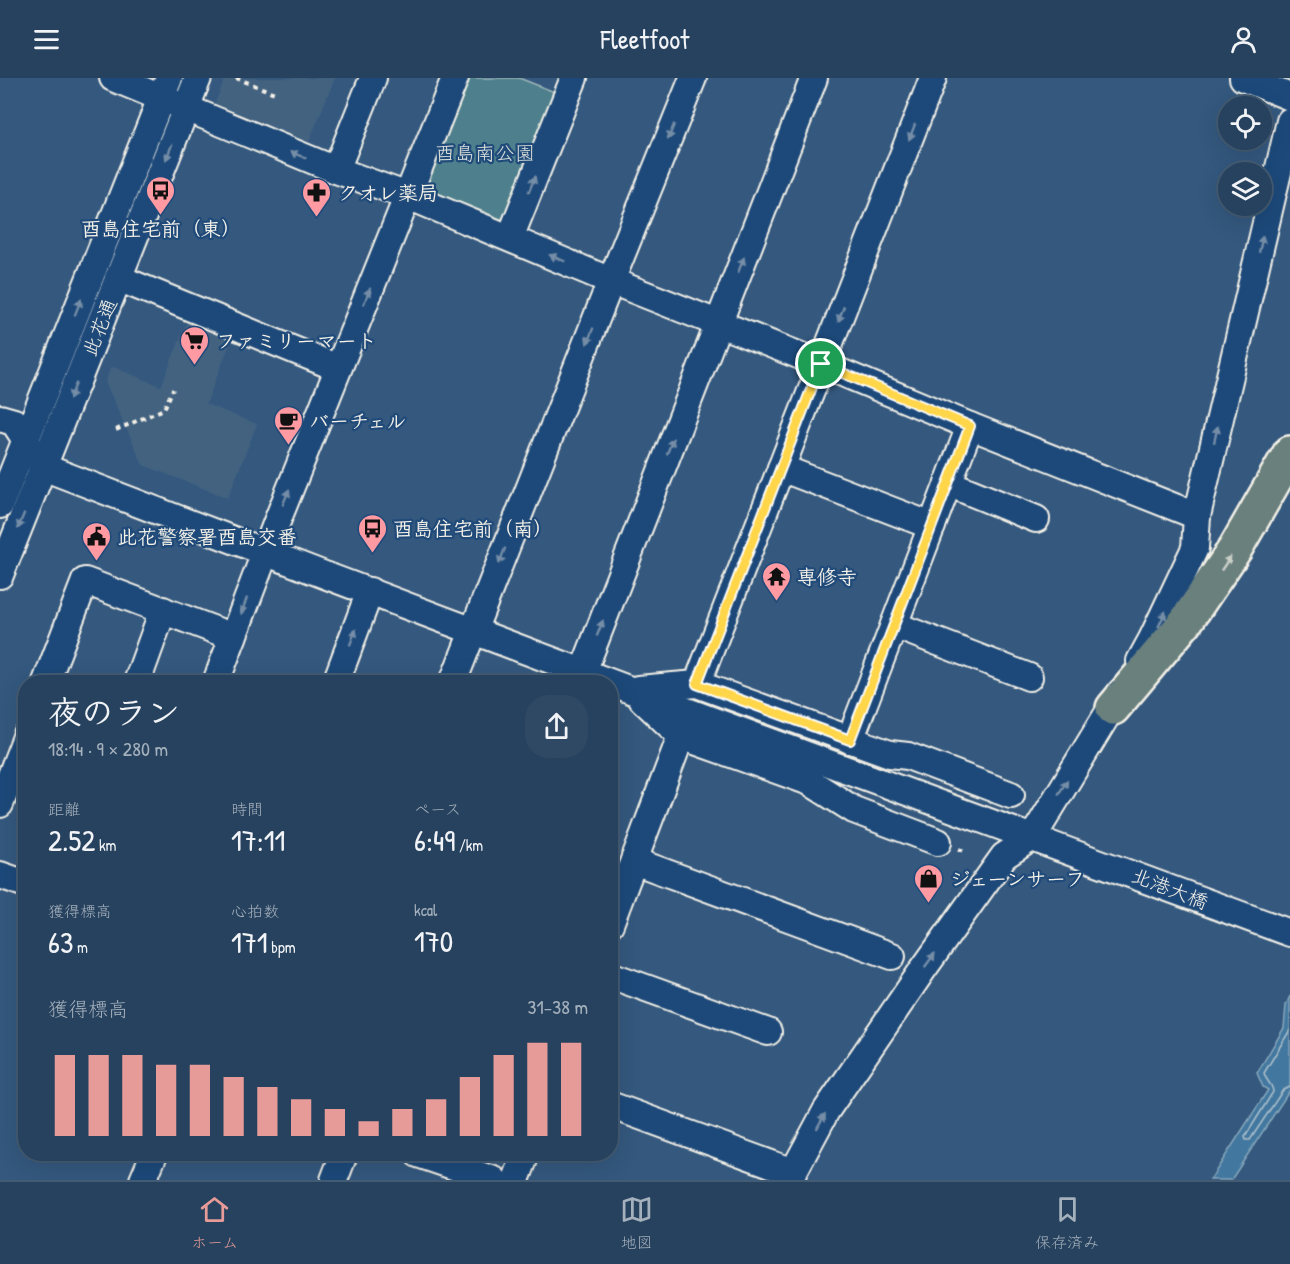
<!DOCTYPE html>
<html lang="ja">
<head>
<meta charset="utf-8">
<style>
	body { margin:0; font-family:"Patrick Hand","Klee One",sans-serif; background:#2f4964; color:#f1f3f6; height:100vh; display:flex; flex-direction:column; font-size:22px; white-space:nowrap }
	* { box-sizing:border-box; margin:0 }
	p { font-size:20px; color:#a4b0bc }
	.icon { flex:none; width:33px; height:33px; fill:none; stroke:currentColor; stroke-width:2; stroke-linecap:round; stroke-linejoin:round }
	.map { position:relative; flex:1; overflow:hidden }
	.side { position:absolute; left:18px; top:597px; width:600px; height:486px; display:flex; flex-direction:column; background:#27425e; border-radius:24px; box-shadow:0 6px 24px #0002,0 0 0 2px #435b73 }
	.side>* { flex:none }
	.controls { position:absolute; left:1218px; top:18px; display:grid; gap:12px }
	.controls a { display:grid; place-items:center; width:54px; height:54px; border-radius:50%; background:#27425e; box-shadow:0 6px 24px #0002,0 0 0 2px #435b73; font-size:30px }
	.pin { position:absolute; display:grid; place-items:center; width:51px; height:51px; color:#fff; margin:-26px; border:3px solid #fff; border-radius:50%; box-shadow:0 2px 6px #0007 }
	.round { display:grid; place-items:center; flex:none; width:63px; height:63px; border-radius:24px; background:#2f4964 }
	.headline { display:flex; align-items:center; justify-content:space-between; height:102px; padding:0 30px }
	h1 { font-size:33px; font-weight:600; line-height:45px }
	.metrics { display:grid; grid-template-columns:repeat(3,1fr); gap:9px; height:102px; padding:6px 30px }
	.metrics div { display:grid; align-content:center }
	.metrics b { font-size:30px; font-weight:600 }
	.metrics small { font-size:16px; font-weight:400 }
	.metrics p { font-size:16px }
	.chart { height:168px; padding:12px 30px }
	.chart p { display:flex; justify-content:space-between }
	.chart svg { width:100%; height:108px; margin-top:6px; stroke:#e69b98; stroke-width:6 }
	header { display:flex; justify-content:space-between; align-items:center; height:78px; padding:0 30px; background:#27425e; font-size:27px; font-weight:600 }
	.tabs { display:flex; justify-content:space-around; align-items:center; height:84px; border-top:2px solid #435b73; background:#27425e; font-size:16px; color:#a4b0bc }
	.tabs a { display:grid; justify-items:center; gap:3px }
	.tabs .selected { color:#e69b98 }
	.map>svg:first-child { display:block }
</style>
</head>
<body>
<header><svg class="icon" aria-label="menu" viewBox="0 0 24 24"><path d="M4 6h16M4 12h16M4 18h16"/></svg>Fleetfoot<svg class="icon" aria-label="person" viewBox="0 0 24 24"><circle cx="12" cy="8" r="4"/><path d="M4 21q1-7 8-7t8 7"/></svg></header>
<div class="map">
<svg width="1290" height="1102" viewBox="0 0 1290 1102">
	<rect width="100%" height="100%" fill="#34587e"/>
	<filter id="ink" filterUnits="userSpaceOnUse"><feTurbulence type="fractalNoise" baseFrequency=".0167" numOctaves="2"/><feDisplacementMap in="SourceGraphic" scale="12" xChannelSelector="R" yChannelSelector="G"/><feConvolveMatrix kernelMatrix="1 2 1 2 8 2 1 2 1" color-interpolation-filters="sRGB"/></filter>
	<g filter="url(#ink)">
		<!-- built -->
		<g fill="#436280">
			<polygon points="225,0 335,0 309,64 215,25"/>
			<polygon points="188,241 233,259 206,326 257,346 228,420 143,387 105,304 111,288 161,308"/>
		</g>
		<!-- green -->
		<polygon fill="#4d808c" stroke="#a0b8ba" stroke-width="1.5" points="465,0 519,0 557,15 509,138 501,141 427,111 424,103"/>
		<!-- water -->
		<polygon fill="#42779f" stroke="#89a8bc" stroke-width="1.5" points="1290,918 1290,1012 1231,1102 1210,1102 1268,1012 1263,1009 1257,995 1284,950 1286,927"/>
		<g fill="none" stroke-linecap="round" stroke-linejoin="round">
			<!-- shore -->
			<path stroke="#adc0cb" stroke-width="1.5" d="M1290 952 1264 995C1266 1004 1273 1006 1273 1014L1245 1059 1246 1062H1250L1283 1012 1290 1009"/>
			<defs>
				<g id="minor">
					<polyline points="113,0 336,92 408,118 611,203 821,286 970,348 1197,438"/>
					<polyline points="1243,0 1290,19"/>
					<polyline points="336,92 373,0"/>
					<polyline points="510,160 574,0"/>
					<polyline points="118,200 338,290"/>
					<path d="M0 340 14 344 43 389C255 471 468 552 681 631 884 706 1087 779 1290 855"/>
					<polyline points="781,390 932,448"/>
					<polyline points="948,405 1036,441"/>
					<polyline points="0,427 169,0"/>
					<polyline points="0,497 198,0"/>
					<polyline points="894,547 1029,599"/>
					<polyline points="1140,583 1152,561 1195,470 1197,438 1290,43"/>
					<polyline points="46,604 85,503 233,559"/>
					<polyline points="137,604 163,532"/>
					<polyline points="216,604 276,446 455,0"/>
					<polyline points="336,604 370,513"/>
					<polyline points="453,604 611,203 693,0"/>
					<polyline points="579,604 814,0"/>
					<polyline points="697,606 933,0"/>
					<polyline points="638,611 697,606 890,676 908,678 1011,717"/>
					<polyline points="642,621 681,658 810,704 854,732 938,764"/>
					<polyline points="850,662 970,348"/>
					<polyline points="0,726 26,659"/>
					<polyline points="634,783 892,878"/>
					<polyline points="0,797 26,806"/>
					<polyline points="610,846 681,658"/>
					<polyline points="610,897 768,954"/>
					<polyline points="610,1027 793,1094"/>
					<polyline points="418,1076 494,1102"/>
					<polyline points="143,1102 154,1076"/>
					<polyline points="334,1102 344,1076"/>
					<polyline points="516,1102 526,1076"/>
					<polyline points="789,1102 826,1033 924,890 1004,778 1033,759 1121,614"/>
				</g>
				<polyline id="highway" points="1113,630 1186,543 1235,471 1290,375"/>
			</defs>
			<!-- minor casing -->
			<use href="#minor" stroke="#f4f1e8" stroke-width="30"/>
			<!-- highway casing -->
			<use href="#highway" stroke="#f4f1e8" stroke-width="38"/>
			<!-- path -->
			<g stroke="#f4f1e8" stroke-width="4" stroke-dasharray="4.5 4.5" stroke-linecap="butt">
				<polyline points="236,0 277,16"/>
				<polyline points="116,352 164,331 173,311"/>
				<polyline points="959,771 967,774"/>
			</g>
			<!-- minor -->
			<use href="#minor" stroke="#1f4a7a" stroke-width="26"/>
			<!-- highway -->
			<use href="#highway" stroke="#6a807d" stroke-width="33"/>
		</g>
		<!-- one-way arrows -->
		<defs><path id="oneway-solid" d="M-6-.8H1V-3.2L6.5 0L1 3.2V.8H-6Z" transform="scale(1.5)"/></defs>
		<g fill="#748da6">
			<use href="#oneway-solid" transform="translate(671 54) rotate(112)"/>
			<use href="#oneway-solid" transform="translate(912 54) rotate(111)"/>
			<use href="#oneway-solid" transform="translate(169 74) rotate(112)"/>
			<use href="#oneway-solid" transform="translate(298 77) rotate(-157)"/>
			<use href="#oneway-solid" transform="translate(532 106) rotate(-68)"/>
			<use href="#oneway-solid" transform="translate(1261 166) rotate(-77)"/>
			<use href="#oneway-solid" transform="translate(557 180) rotate(-157)"/>
			<use href="#oneway-solid" transform="translate(741 187) rotate(-69)"/>
			<use href="#oneway-solid" transform="translate(367 218) rotate(-68)"/>
			<use href="#oneway-solid" transform="translate(78 229) rotate(-68)"/>
			<use href="#oneway-solid" transform="translate(841 236) rotate(111)"/>
			<use href="#oneway-solid" transform="translate(590 258) rotate(112)"/>
			<use href="#oneway-solid" transform="translate(73 313) rotate(112)"/>
			<use href="#oneway-solid" transform="translate(1216 356) rotate(-77)"/>
			<use href="#oneway-solid" transform="translate(670 368) rotate(-69)"/>
			<use href="#oneway-solid" transform="translate(286 419) rotate(-68)"/>
			<use href="#oneway-solid" transform="translate(21 443) rotate(112)"/>
			<use href="#oneway-solid" transform="translate(502 478) rotate(112)"/>
			<use href="#oneway-solid" transform="translate(244 528) rotate(110)"/>
			<use href="#oneway-solid" transform="translate(1162 541) rotate(-65)"/>
			<use href="#oneway-solid" transform="translate(600 550) rotate(-69)"/>
			<use href="#oneway-solid" transform="translate(353 559) rotate(-69)"/>
			<use href="#oneway-solid" transform="translate(1063 709) rotate(-58)"/>
			<use href="#oneway-solid" transform="translate(930 882) rotate(-54)"/>
			<use href="#oneway-solid" transform="translate(821 1043) rotate(-61)"/>
		</g>
		<use fill="#cbcfc8" href="#oneway-solid" transform="translate(1226 485) rotate(-56)"/>
	</g>
	<g fill="none" stroke-linecap="round" stroke-linejoin="round" filter="url(#ink)">
		<defs>
			<polygon id="route" points="821,286 970,348 850,662 697,606"/>
		</defs>
		<!-- route casing -->
		<use href="#route" stroke="#fff" stroke-width="12"/>
		<!-- route -->
		<use href="#route" stroke="#ffd54a" stroke-width="8"/>
	</g>
	<!-- icons -->
	<defs>
		<symbol id="bus-pin" viewBox="-11 -11 22 30"><path d="M0 17L-7.5 6A9.5 9.5 0 1 1 7.5 6Z" fill="#ff9aa2" stroke="#1f4a7a"/><path d="M-5-6H5V4H4V6H2V4H-2V6H-4V4H-5ZM-3.5-4V0h7V-4ZM-3.5 1.2v1.5H-2V1.2ZM2 1.2v1.5H3.5V1.2Z" fill="#111"/></symbol>
		<symbol id="pharmacy-pin" viewBox="-11 -11 22 30"><path d="M0 17L-7.5 6A9.5 9.5 0 1 1 7.5 6Z" fill="#ff9aa2" stroke="#1f4a7a"/><path d="M-2-6h4v4h4v4h-4v4h-4v-4h-4v-4h4Z" fill="#111"/></symbol>
		<symbol id="supermarket-pin" viewBox="-11 -11 22 30"><path d="M0 17L-7.5 6A9.5 9.5 0 1 1 7.5 6Z" fill="#ff9aa2" stroke="#1f4a7a"/><path d="M-6-5.5h2.5l.6 2H6L4.5 2H-2.5L-4.4-4H-6ZM-1.5 3.2a1.3 1.3 0 1 0 .1 0ZM3 3.2a1.3 1.3 0 1 0 .1 0Z" fill="#111"/></symbol>
		<symbol id="cafe-pin" viewBox="-11 -11 22 30"><path d="M0 17L-7.5 6A9.5 9.5 0 1 1 7.5 6Z" fill="#ff9aa2" stroke="#1f4a7a"/><path d="M-5.5-4.5H6V0H3Q3 3.5 0 3.5H-2.5Q-5.5 3.5-5.5 0ZM3-3.2v2h1.7v-2ZM-6 4.5H4V6H-6Z" fill="#111"/></symbol>
		<symbol id="civic-pin" viewBox="-11 -11 22 30"><path d="M0 17L-7.5 6A9.5 9.5 0 1 1 7.5 6Z" fill="#ff9aa2" stroke="#1f4a7a"/><path d="M-.6-6.5H3V-4.5H.6V-3L4-1V1h2V6H-6V1h2V-1L-.6-3ZM-1.2 2.5V6h2.4V2.5Z" fill="#111"/></symbol>
		<symbol id="temple-pin" viewBox="-11 -11 22 30"><path d="M0 17L-7.5 6A9.5 9.5 0 1 1 7.5 6Z" fill="#ff9aa2" stroke="#1f4a7a"/><path d="M0-6L5-2H3V0L6.5 2.5H4V6H1.5V3h-3V6H-4V2.5H-6.5L-3 0V-2H-5Z" fill="#111"/></symbol>
		<symbol id="shop-pin" viewBox="-11 -11 22 30"><path d="M0 17L-7.5 6A9.5 9.5 0 1 1 7.5 6Z" fill="#ff9aa2" stroke="#1f4a7a"/><path d="M-5-2.5h2.3a2.7 3.5 0 0 1 5.4 0H5L5.5 6h-11ZM-1.5-2.5h3a1.5 2.3 0 0 0-3 0Z" fill="#111"/></symbol>
	</defs>
	<g fill-rule="evenodd">
		<use href="#bus-pin" x="144" y="96" width="33" height="45"/>
		<use href="#pharmacy-pin" x="300" y="98" width="33" height="45"/>
		<use href="#supermarket-pin" x="178" y="246" width="33" height="45"/>
		<use href="#cafe-pin" x="272" y="326" width="33" height="45"/>
		<use href="#bus-pin" x="356" y="434" width="33" height="45"/>
		<use href="#civic-pin" x="80" y="442" width="33" height="45"/>
		<use href="#temple-pin" x="760" y="482" width="33" height="45"/>
		<use href="#shop-pin" x="912" y="784" width="33" height="45"/>
	</g>
	<g text-anchor="middle" dominant-baseline="central" stroke-width="4.5" stroke-linejoin="round" paint-order="stroke">
		<!-- park labels -->
		<g font-size="20" fill="#dbe0da" stroke="#1f4a7a">
			<text x="485" y="74">酉島南公園</text>
		</g>
		<!-- poi labels -->
		<g font-size="20" font-weight="bold" fill="#f4f1e8" stroke="#1f4a7a" text-anchor="start">
			<text x="338" y="114">クオレ薬局</text>
			<text x="161" y="150" text-anchor="middle">酉島住宅前（東）</text>
			<text x="216" y="262">ファミリーマート</text>
			<text x="309" y="342">バーチェル</text>
			<text x="393" y="450">酉島住宅前（南）</text>
			<text x="117" y="458">此花警察署酉島交番</text>
			<text x="797" y="498">専修寺</text>
			<text x="950" y="800">ジェーンサーフ</text>
		</g>
		<!-- street labels -->
		<g font-size="20" fill="#f4f1e8" stroke="#1f4a7a">
			<text transform="translate(99 249) rotate(-68)">此花通</text>
			<text transform="translate(1170 810) rotate(21)">北港大橋</text>
		</g>
	</g>
</svg>
<div class="controls">
<a><svg class="icon" aria-label="locate" viewBox="0 0 24 24"><circle cx="12" cy="12" r="6"/><path d="M12 2v4M12 18v4M2 12h4M18 12h4"/></svg></a>
<a><svg class="icon" aria-label="layers" viewBox="0 0 24 24"><path d="M12 4l9 5-9 5-9-5zM3 14l9 5 9-5"/></svg></a>
</div>
<div class="pin" style="left:821px;top:286px;background:#1e9e55"><svg class="icon" aria-label="arrive" viewBox="0 0 24 24"><path d="M6 21V4h12l-3 4 3 4H6"/></svg></div>
<section class="side">
<div class="headline"><div><h1>夜のラン</h1><p>18:14 · 9 × 280 m</p></div><a class="round"><svg class="icon" aria-label="share" viewBox="0 0 24 24"><path d="M12 15V3M7 8l5-5 5 5M5 13v7h14v-7"/></svg></a></div>
<div class="metrics">
<div><p>距離</p><b>2.52<small> km</small></b></div>
<div><p>時間</p><b>17:11</b></div>
<div><p>ペース</p><b>6:49<small> /km</small></b></div>
</div>
<div class="metrics">
<div><p>獲得標高</p><b>63<small> m</small></b></div>
<div><p>心拍数</p><b>171<small> bpm</small></b></div>
<div><p>kcal</p><b>170</b></div>
</div>
<div class="chart"><p><span>獲得標高</span>31–38 m</p>
<svg viewBox="0 0 160 44" preserveAspectRatio="none"><path d="M5 44V11M15 44V11M25 44V11M35 44V15M45 44V15M55 44V20M65 44V24M75 44V29M85 44V33M95 44V38M105 44V33M115 44V29M125 44V20M135 44V11M145 44V6M155 44V6"/></svg>
</div>
</section>
</div>
<nav class="tabs">
<a class="selected"><svg class="icon" aria-label="home" viewBox="0 0 24 24"><path d="M3 11l9-7 9 7M6 9v11h12V9"/></svg>ホーム</a>
<a><svg class="icon" aria-label="map" viewBox="0 0 24 24"><path d="M3 6l6-2 6 2 6-2v14l-6 2-6-2-6 2zM9 4v14M15 6v14"/></svg>地図</a>
<a><svg class="icon" aria-label="saved" viewBox="0 0 24 24"><path d="M7 4h10v16l-5-4-5 4z"/></svg>保存済み</a>
</nav>
</body>
</html>
